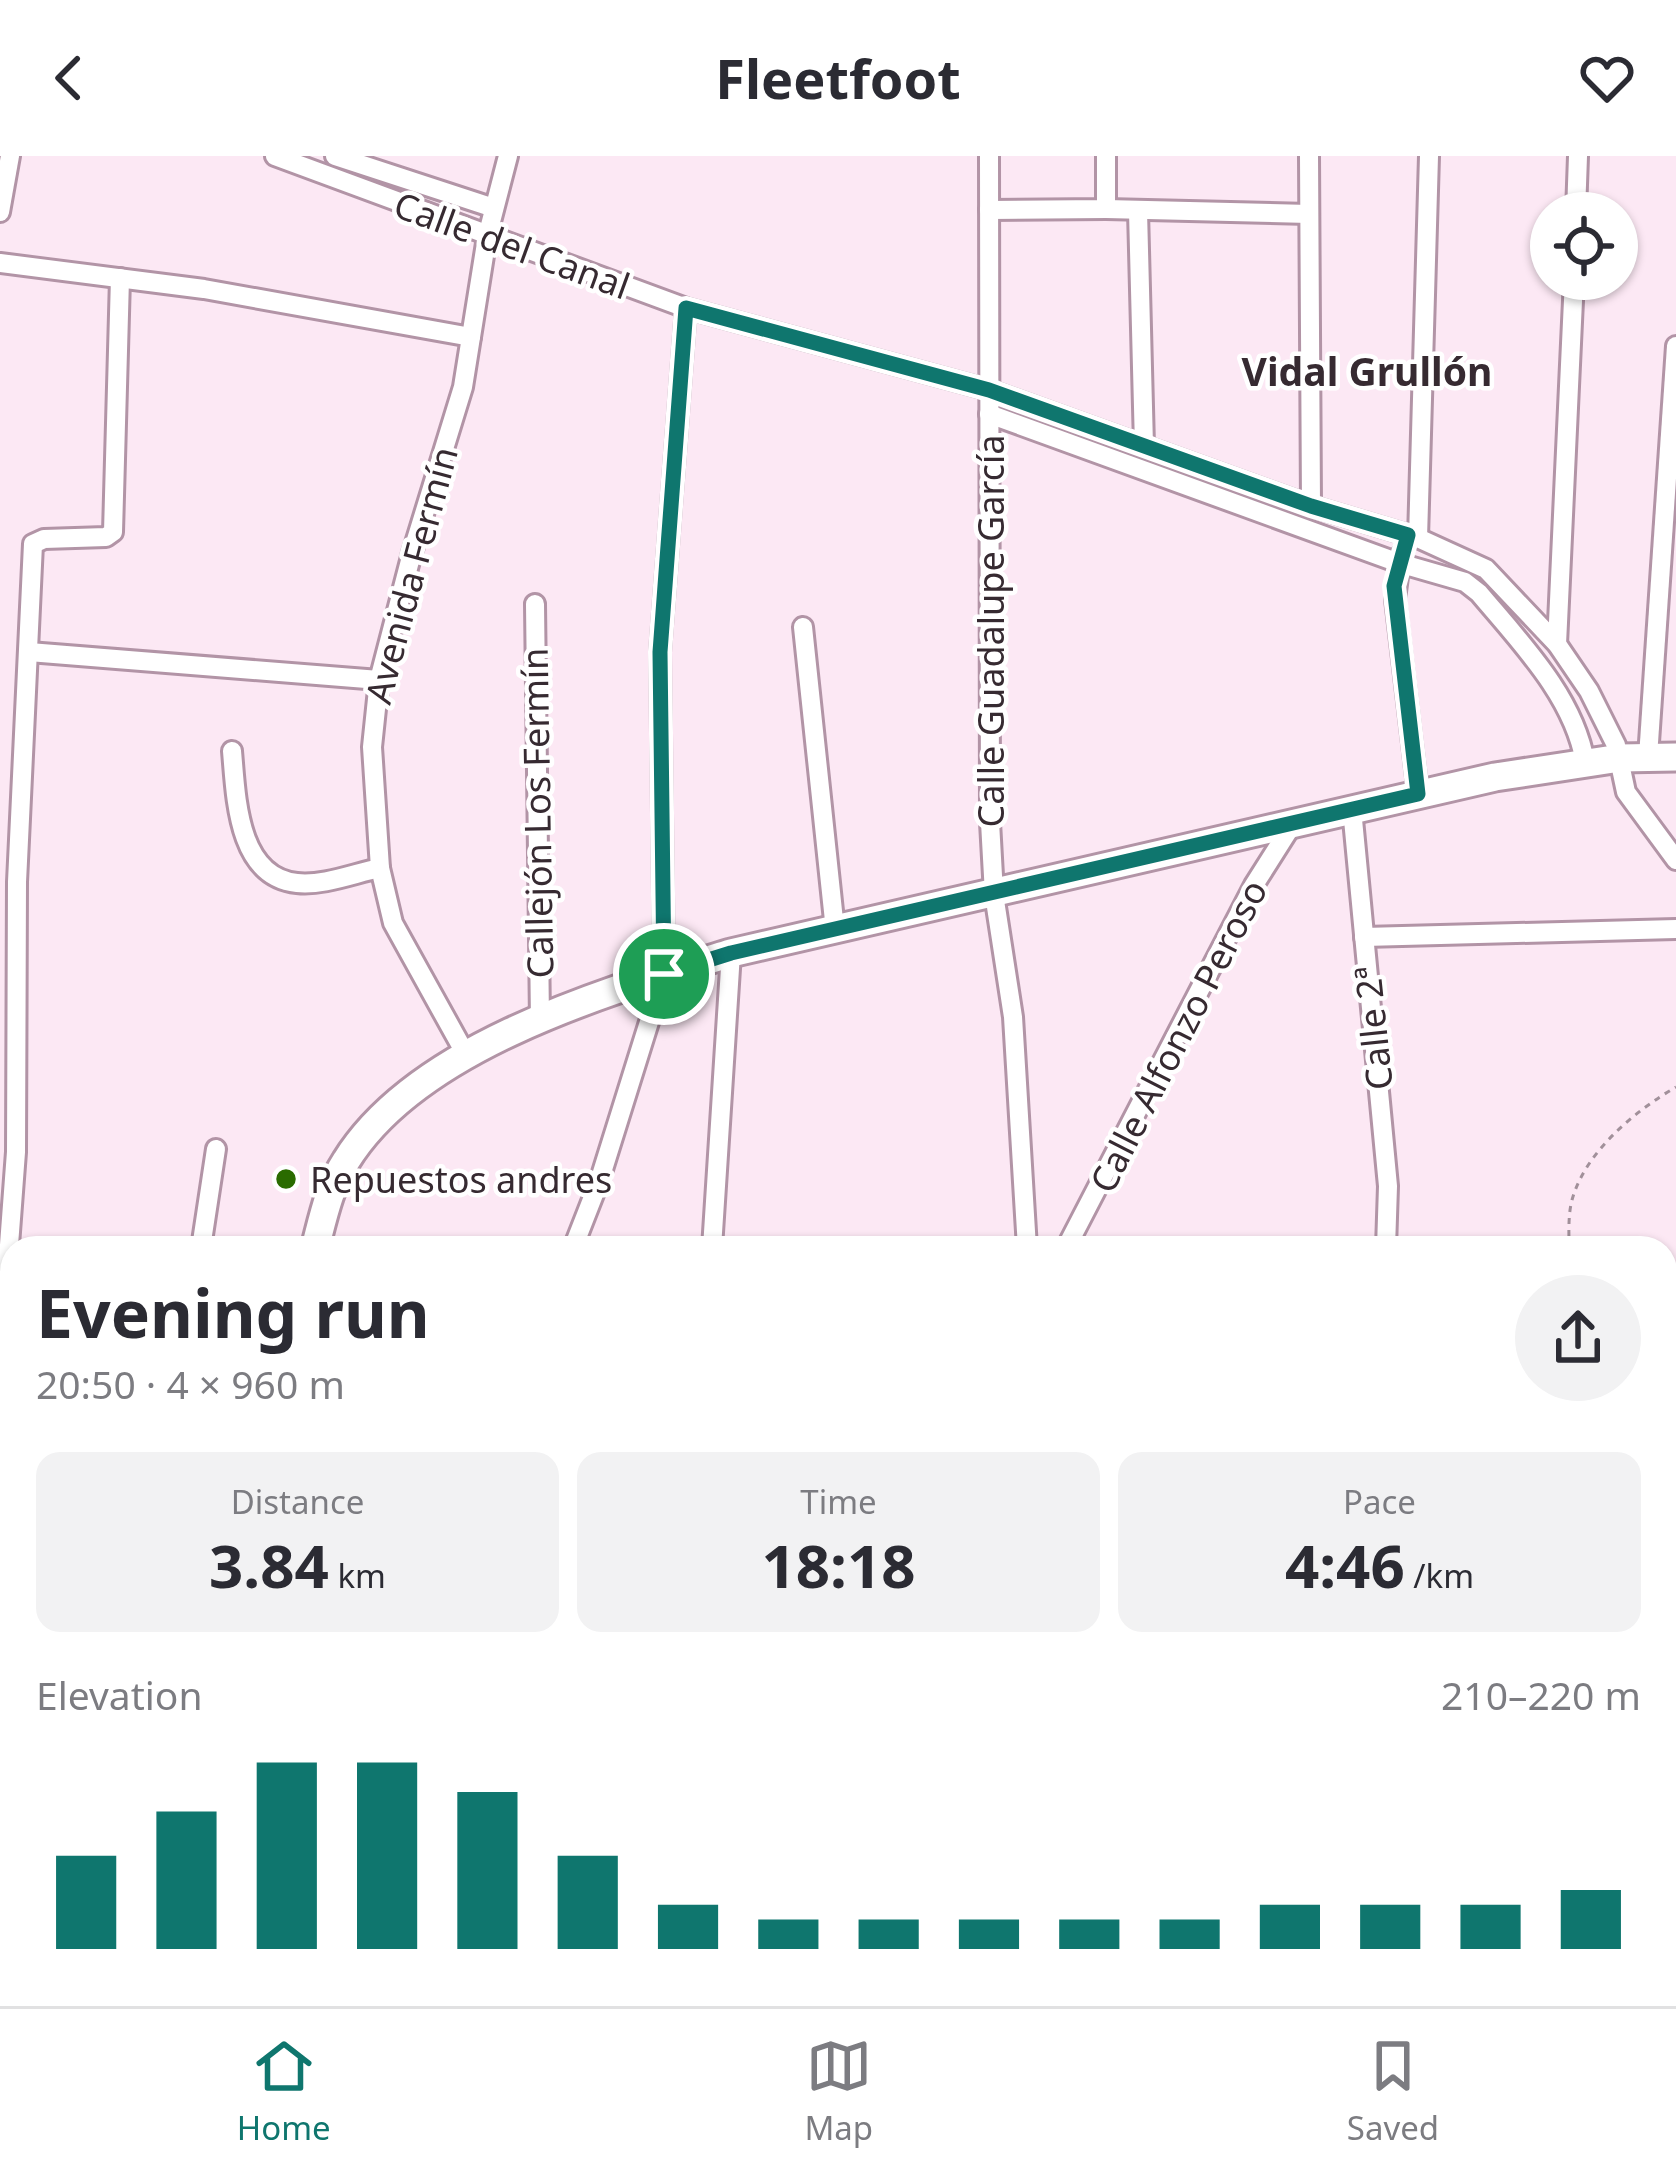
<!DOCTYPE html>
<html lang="en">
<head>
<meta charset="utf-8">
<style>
	body { margin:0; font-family:"Noto Sans",sans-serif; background:#f2f2f3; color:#2b2b33; height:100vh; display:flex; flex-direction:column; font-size:45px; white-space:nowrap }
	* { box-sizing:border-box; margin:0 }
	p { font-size:39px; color:#7c7c81 }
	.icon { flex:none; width:66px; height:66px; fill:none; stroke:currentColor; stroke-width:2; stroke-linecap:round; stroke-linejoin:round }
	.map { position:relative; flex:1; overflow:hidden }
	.side { position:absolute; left:0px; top:1080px; width:1677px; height:771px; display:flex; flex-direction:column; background:#fff; border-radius:36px 36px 0 0; box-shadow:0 3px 9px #0004 }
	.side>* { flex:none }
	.fabs { position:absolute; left:1530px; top:36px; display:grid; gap:24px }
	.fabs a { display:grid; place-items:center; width:108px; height:108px; border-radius:50%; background:#fff; box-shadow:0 3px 9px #0004; font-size:60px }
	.pin { position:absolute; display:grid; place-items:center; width:102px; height:102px; color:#fff; margin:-51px; border:6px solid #fff; border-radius:50%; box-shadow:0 3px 12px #0007 }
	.round { display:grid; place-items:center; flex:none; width:126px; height:126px; border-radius:63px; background:#f2f2f3 }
	.summary { display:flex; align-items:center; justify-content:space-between; height:204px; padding:0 36px }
	h1 { font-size:66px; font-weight:700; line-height:90px }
	.stats { display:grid; grid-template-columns:repeat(3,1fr); gap:18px; height:204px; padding:12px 36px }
	.stats div { display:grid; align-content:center; border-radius:24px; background:#f2f2f3; text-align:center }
	.stats b { font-size:60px; font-weight:700 }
	.stats small { font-size:33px; font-weight:400 }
	.stats p { font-size:33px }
	.chart { height:336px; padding:24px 36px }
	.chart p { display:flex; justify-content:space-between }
	.chart svg { width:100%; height:216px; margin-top:12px; stroke:#0f766e; stroke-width:6 }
	header { display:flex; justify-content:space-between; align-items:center; height:156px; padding:0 36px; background:#fff; font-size:54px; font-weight:700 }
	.tab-bar { display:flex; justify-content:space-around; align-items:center; height:168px; border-top:3px solid #e1e1e2; background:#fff; font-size:33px; color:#7c7c81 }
	.tab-bar a { display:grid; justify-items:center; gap:6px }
	.tab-bar .active { color:#0f766e }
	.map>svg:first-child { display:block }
</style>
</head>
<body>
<header><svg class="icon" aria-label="back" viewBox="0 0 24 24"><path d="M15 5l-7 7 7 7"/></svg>Fleetfoot<svg class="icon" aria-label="heart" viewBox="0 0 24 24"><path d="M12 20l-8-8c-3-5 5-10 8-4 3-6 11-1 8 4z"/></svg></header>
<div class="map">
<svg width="1676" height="1850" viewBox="0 0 1676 1850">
	<defs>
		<pattern id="cemetery-stones" width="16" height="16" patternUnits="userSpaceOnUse" patternTransform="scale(3)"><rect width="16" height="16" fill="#bae8ab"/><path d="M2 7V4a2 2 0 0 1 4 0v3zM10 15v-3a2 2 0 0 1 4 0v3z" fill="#a0c794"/></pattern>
		<pattern id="park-dots" width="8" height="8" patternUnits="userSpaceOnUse" patternTransform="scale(3)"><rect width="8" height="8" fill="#bae8ab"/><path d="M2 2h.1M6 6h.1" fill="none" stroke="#a0c794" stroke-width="1.8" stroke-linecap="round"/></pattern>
	</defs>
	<rect width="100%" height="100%" fill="#fce8f4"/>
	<!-- green -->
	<polygon fill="#bae8ab" points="588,1839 678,1839 672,1850 602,1850"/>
	<!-- cemetery -->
	<polygon fill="url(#cemetery-stones)" points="0,1432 12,1436 12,1571 0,1567"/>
	<!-- park -->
	<polygon fill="url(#park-dots)" points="239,1839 305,1839 301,1850 253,1850"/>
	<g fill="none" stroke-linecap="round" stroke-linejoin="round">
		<defs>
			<g id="street">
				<polyline points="275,0 686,152 989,234 1311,350 1418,382 1486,413 1557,488 1589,535 1616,589 1626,636 1676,704"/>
				<polyline points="335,0 494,52"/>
				<polyline points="989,0 990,666 994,738 1013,861 1027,1092"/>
				<polyline points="1309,0 1311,350"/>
				<polyline points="1106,53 1309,58"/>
				<polyline points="989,54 1106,53 1106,0"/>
				<polyline points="1138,55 1144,290"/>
				<polyline points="0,56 10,0"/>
				<polyline points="1576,57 1578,0"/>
				<polyline points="0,107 204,133 471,181"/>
				<path d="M989 258 1399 407 1465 426 1479 437C1521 487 1574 541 1585 606"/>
				<polyline points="1418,382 1429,0"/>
				<polyline points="1401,399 1395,443 1418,638"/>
				<polyline points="535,448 540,865"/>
				<polyline points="803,471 835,774"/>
				<polyline points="1557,488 1574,123"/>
				<polyline points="29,496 379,524"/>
				<path d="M232 595C236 640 237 721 297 727 323 730 355 717 380 712"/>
				<polyline points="1648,601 1676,190"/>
				<polyline points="1352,653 1388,1030 1386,1092"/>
				<polyline points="1364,781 1676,773"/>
				<polyline points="465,897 393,767 380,712 372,591 379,524 412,397 463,231 487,81 508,0"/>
				<polyline points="201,1092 216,993"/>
				<polyline points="573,1092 600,1023 664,818 660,496 686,152"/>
				<polyline points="712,1092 731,797"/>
				<polyline points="1066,1092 1254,729 1292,669"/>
				<polyline points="6,1129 16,996 17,726 33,388 44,383 106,381 113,376 120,122"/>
				<polyline points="0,1245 12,1248"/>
				<polyline points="0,1371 12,1375"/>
				<polyline points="1665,1505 1676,1424"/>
				<polyline points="0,1832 12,1814"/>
				<polyline points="687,1839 702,1850"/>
				<polyline points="989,1839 1007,1850"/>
				<polyline points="1143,1839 1159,1850"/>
				<polyline points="306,1850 310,1839"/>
				<polyline points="508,1850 512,1839"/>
				<polyline points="1030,1850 1037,1839"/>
				<polyline points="1612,1850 1613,1839"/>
			</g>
			<g id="secondary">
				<path d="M315 1092C323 1062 329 1031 346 1005 417 890 608 835 731 797L1495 621 1620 602 1676 601"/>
				<polyline points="0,1676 12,1685"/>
				<polyline points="212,1839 225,1850"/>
			</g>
		</defs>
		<!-- street casing -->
		<use href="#street" stroke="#b294a6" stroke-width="24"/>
		<!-- secondary casing -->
		<use href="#secondary" stroke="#b294a6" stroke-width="33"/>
		<!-- path -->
		<g stroke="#a1909a" stroke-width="3" stroke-dasharray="6 6" stroke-linecap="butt">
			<path d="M1569 1092C1569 1076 1568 1059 1572 1044 1585 996 1635 955 1676 931"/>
			<polyline points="1366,1839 1377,1850"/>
			<polyline points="1576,1839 1577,1850"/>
		</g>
		<!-- street -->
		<use href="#street" stroke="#fff" stroke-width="18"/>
		<!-- secondary -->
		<use href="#secondary" stroke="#fff" stroke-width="27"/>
	</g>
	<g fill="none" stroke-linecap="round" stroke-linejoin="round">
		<defs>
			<polygon id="route" points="686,152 989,234 1311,350 1408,379 1394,430 1418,638 731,797 664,818 660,496"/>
		</defs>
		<!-- route casing -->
		<use href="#route" stroke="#fff" stroke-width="24"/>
		<!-- route -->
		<use href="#route" stroke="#0f766e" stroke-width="15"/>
	</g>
	<!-- markers -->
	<circle fill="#2a6b00" stroke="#fff" stroke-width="4.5" cx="286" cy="1023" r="12"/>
	<g text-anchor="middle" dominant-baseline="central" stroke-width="9" stroke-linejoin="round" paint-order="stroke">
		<!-- street labels -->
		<g font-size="36" fill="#362a31" stroke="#fff">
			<text transform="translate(512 89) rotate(20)">Calle del Canal</text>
			<text transform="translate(411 419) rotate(-75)">Avenida Fermín</text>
			<text transform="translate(990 475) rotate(-90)">Calle Guadalupe García</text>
			<text transform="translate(537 657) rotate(-91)">Callejón Los Fermín</text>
			<text transform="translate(1373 872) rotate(-96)">Calle 2ª</text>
			<text transform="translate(1178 880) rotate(-63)">Calle Alfonzo Peroso</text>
		</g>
		<!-- poi labels -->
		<g font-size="36" fill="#362a31" stroke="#fff" text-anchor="start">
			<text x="310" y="1023">Repuestos andres</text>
		</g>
		<!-- neighbourhood labels -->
		<g font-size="39" font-weight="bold" fill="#362a31" stroke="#fff">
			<text x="1367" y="214">Vidal Grullón</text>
		</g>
	</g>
</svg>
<div class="fabs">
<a><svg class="icon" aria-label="locate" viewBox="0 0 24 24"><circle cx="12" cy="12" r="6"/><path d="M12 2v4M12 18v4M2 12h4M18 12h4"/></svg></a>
</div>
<div class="pin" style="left:664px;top:818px;background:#1e9e55"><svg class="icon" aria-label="arrive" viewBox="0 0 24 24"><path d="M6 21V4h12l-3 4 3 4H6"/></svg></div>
<section class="side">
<div class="summary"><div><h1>Evening run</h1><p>20:50 · 4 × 960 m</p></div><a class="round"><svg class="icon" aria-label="share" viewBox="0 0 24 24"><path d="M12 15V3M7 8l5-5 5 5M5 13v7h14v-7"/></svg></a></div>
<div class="stats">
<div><p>Distance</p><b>3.84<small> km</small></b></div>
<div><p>Time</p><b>18:18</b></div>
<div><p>Pace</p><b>4:46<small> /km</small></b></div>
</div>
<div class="chart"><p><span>Elevation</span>210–220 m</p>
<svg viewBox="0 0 160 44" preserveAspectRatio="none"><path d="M5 44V25M15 44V16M25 44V6M35 44V6M45 44V12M55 44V25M65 44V35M75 44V38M85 44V38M95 44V38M105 44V38M115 44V38M125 44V35M135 44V35M145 44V35M155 44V32"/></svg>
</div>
</section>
</div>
<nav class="tab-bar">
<a class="active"><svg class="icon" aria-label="home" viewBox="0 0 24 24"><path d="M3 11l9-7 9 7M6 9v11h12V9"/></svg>Home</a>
<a><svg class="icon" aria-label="map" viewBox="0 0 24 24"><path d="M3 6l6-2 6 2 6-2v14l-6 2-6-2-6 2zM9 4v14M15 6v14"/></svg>Map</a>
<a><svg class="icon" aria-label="saved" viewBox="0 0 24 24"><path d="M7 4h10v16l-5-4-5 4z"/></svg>Saved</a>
</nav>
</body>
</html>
